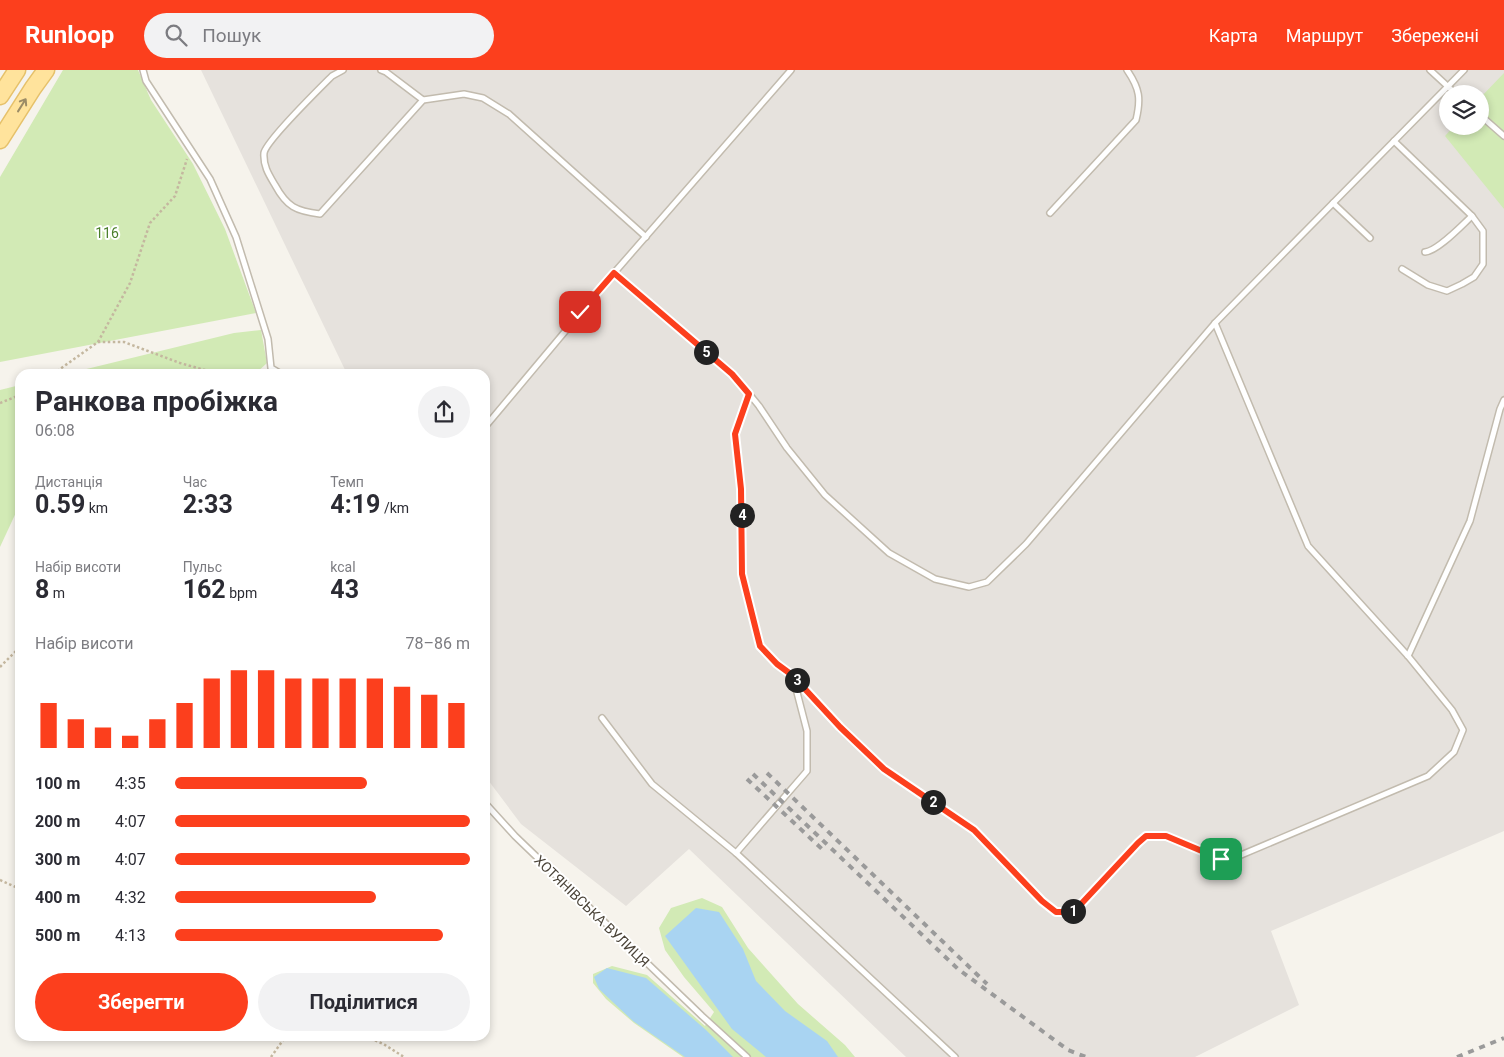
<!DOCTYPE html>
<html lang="uk">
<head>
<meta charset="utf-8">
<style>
	body { margin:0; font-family:Roboto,sans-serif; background:#f2f2f3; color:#2b2b33; height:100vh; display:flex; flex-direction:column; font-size:19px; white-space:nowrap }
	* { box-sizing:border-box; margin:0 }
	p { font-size:16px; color:#7c7c81 }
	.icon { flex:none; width:28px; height:28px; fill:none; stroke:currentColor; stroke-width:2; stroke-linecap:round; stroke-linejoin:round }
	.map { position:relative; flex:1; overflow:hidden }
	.drawer { position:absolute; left:15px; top:299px; width:475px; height:672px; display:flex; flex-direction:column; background:#fff; border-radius:15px; box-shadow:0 2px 8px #0003 }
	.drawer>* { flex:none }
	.buttons { position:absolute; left:1439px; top:15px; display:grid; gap:10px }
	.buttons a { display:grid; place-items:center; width:50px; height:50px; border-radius:50%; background:#fff; box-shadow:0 2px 8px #0003; font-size:25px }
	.pin { position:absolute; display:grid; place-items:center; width:42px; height:42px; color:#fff; margin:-21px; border-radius:10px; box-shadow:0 2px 8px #0006 }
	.km { position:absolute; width:25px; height:25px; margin:-12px; border-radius:50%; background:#222; color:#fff; font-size:14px; line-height:25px; text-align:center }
	.round { display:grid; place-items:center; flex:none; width:52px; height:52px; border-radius:26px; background:#f2f2f3 }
	.overview { display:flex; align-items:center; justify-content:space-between; height:85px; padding:0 20px }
	h1 { font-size:28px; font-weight:700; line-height:38px }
	.metrics { display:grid; grid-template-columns:repeat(3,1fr); gap:8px; height:85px; padding:5px 20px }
	.metrics div { display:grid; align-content:center }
	.metrics b { font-size:25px; font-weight:700 }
	.metrics small { font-size:14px; font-weight:400 }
	.metrics p { font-size:14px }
	.chart { height:140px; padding:10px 20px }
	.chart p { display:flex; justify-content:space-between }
	.chart svg { width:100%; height:90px; margin-top:5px; stroke:#fc3f1d; stroke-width:6 }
	.cta { display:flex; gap:10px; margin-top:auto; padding:10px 20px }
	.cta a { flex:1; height:58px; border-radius:30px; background:#fc3f1d; color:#fff; font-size:20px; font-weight:700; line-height:58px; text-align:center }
	.cta a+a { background:#f2f2f3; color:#2b2b33 }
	ul { padding:0 20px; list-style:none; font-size:16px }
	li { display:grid; grid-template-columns:80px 60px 1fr; align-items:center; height:38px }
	li i { height:12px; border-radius:6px; background:#fc3f1d }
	header { display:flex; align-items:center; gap:30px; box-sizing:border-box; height:70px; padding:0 25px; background:#fc3f1d; color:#fff }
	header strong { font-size:24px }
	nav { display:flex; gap:28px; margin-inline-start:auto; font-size:18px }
	.search { width:350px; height:45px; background:#f2f2f3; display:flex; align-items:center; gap:12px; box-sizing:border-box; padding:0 18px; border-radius:28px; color:#7c7c81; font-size:19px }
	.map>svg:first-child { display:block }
</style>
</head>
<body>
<header>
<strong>Runloop</strong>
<div class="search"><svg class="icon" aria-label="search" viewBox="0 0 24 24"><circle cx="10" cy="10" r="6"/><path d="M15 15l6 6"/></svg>Пошук</div>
<nav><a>Карта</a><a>Маршрут</a><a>Збережені</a></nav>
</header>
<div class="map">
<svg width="1504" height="987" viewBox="0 0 1504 987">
	<rect width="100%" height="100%" fill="#f6f3ec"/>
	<!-- industrial -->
	<path fill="#e6e2dd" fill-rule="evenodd" d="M201 0H1504V761L1271 861 1299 935 1195 987H906L689 779 626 836 521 754 485 706V304H347ZM1448 24H1480V56H1448Z"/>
	<!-- green -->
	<g fill="#d2eab5">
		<polygon points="63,0 138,0 151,30 193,94 225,159 256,243 0,292 0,107"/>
		<polygon points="1504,3 1504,139 1445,66 1454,56 1480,56 1480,28"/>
		<polygon points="261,260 267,293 255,304 66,304 234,263"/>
		<polygon points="20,315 20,434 0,477 0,320"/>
		<polygon points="702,828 722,837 748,878 798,934 845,975 855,987 683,987 634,953 606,929 593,913 593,904 612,896 647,905 705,956 714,942 684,907 665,880 659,858 671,838"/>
	</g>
	<!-- water -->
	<g fill="#a9d4f2">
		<polygon points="696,838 719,842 743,879 756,911 785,941 827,971 838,987 766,987 732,959 665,866"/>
		<polygon points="607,898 646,908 706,960 733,987 685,987 633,951 599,919 594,907"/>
	</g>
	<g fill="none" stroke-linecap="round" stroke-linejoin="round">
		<defs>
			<g id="lane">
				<polyline points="143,0 146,11 210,109 236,167 268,269 271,298 281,304"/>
				<path d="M343 0 332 6C320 18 266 71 264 83 263 96 269 105 275 115 287 137 296 141 320 144L423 30 464 24 483 28 509 44 646 167"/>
				<polyline points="381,0 386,2 423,30"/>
				<polyline points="1430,0 1456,24"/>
				<polyline points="1480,45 1504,66"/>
				<polyline points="1394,71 1472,146 1483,161 1483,194 1474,207 1462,214 1447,221 1428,215 1402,199"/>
				<polyline points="1333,133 1370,168"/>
				<path d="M1050 143 1136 50C1141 29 1140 19 1127 0"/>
				<path d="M1425 182C1438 181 1462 155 1472 146"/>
				<polyline points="614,203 791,0"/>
				<polyline points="749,324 735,364 741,419 742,504 760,576 777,594 792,605 840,657 884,699 974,760 1042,831 1056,842 1071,842 1082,833 1137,773 1147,766 1165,766 1221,789 1234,788 1428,706 1454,682 1463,660 1452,640 1408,586 1308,476 1215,253"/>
				<polyline points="485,357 614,203 732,303 759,336 787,378 825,425 889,483 935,509 969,517 987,512 1026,474 1215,253 1464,0"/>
				<polyline points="1408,586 1470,451 1500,339 1504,330"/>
				<polyline points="602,648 652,714 736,783 955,987"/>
				<polyline points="485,733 515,766 702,946 747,987"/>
				<polyline points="736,783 807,701 807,661 793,607"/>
			</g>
			<g id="primary">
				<polyline points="0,26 17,0"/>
				<polyline points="0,70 33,18 46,0"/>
			</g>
		</defs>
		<!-- lane casing -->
		<use href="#lane" stroke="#c2bbae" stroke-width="8"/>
		<!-- primary casing -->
		<use href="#primary" stroke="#e6c16a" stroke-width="19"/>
		<!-- path -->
		<g stroke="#c4b79f" stroke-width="2.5" stroke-dasharray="2.5 2.5" stroke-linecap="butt">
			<polyline points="98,272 130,213 150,153 175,126 187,89"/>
			<polyline points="53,304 98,272 124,272 180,293 219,304"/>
			<polyline points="0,333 20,325"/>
			<polyline points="0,597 20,577"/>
			<polyline points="0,810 20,819"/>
			<polyline points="366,966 385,975 404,987"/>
			<polyline points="271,987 286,966"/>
		</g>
		<!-- lane -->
		<use href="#lane" stroke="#fff" stroke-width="5"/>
		<!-- primary -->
		<use href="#primary" stroke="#ffe39c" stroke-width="16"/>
		<!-- rail -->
		<g stroke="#9a9a9a" stroke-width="4" stroke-dasharray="6 6" stroke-linecap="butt">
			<polyline points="767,703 987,914"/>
			<polyline points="753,704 958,899 1068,980 1086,987"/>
			<polyline points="747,709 823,780"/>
			<polyline points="1457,987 1504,968"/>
		</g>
	</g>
	<!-- one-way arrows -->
	<defs><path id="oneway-shaft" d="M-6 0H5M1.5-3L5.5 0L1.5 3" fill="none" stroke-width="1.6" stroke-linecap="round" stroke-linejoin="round" transform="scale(1.25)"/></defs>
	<use stroke="#9c8c66" href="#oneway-shaft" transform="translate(22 35) rotate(-58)"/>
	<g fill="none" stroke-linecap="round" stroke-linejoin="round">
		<defs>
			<polyline id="route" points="580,242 614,203 732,304 749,324 735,364 741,419 742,504 760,576 777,594 792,605 840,657 884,699 974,760 1042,831 1056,842 1071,842 1082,833 1138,773 1146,766 1166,766 1221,789"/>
		</defs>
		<!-- route casing -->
		<use href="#route" stroke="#fff" stroke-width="10"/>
		<!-- route -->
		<use href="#route" stroke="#fc3f1d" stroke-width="6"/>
	</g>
	<g text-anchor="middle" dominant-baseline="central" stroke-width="4" stroke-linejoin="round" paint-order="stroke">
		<!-- park labels -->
		<g font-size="14" fill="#4a7f2a" stroke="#fff">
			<text x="107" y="163">116</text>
		</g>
		<!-- street labels -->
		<g font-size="14" fill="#4b4439" stroke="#fff">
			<text transform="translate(592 841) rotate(44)">ХОТЯНІВСЬКА ВУЛИЦЯ</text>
		</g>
	</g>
</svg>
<div class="buttons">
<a><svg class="icon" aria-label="layers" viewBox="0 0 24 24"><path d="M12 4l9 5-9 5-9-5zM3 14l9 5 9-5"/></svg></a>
</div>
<div class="pin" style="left:1221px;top:789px;background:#1e9e55"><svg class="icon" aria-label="arrive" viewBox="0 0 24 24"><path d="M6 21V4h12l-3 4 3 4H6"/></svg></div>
<div class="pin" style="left:580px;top:242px;background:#d93025"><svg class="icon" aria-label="check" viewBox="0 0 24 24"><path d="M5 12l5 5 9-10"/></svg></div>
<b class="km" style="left:1073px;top:841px">1</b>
<b class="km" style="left:933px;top:732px">2</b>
<b class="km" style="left:797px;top:610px">3</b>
<b class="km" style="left:742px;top:445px">4</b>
<b class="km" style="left:706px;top:282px">5</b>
<section class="drawer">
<div class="overview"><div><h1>Ранкова пробіжка</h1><p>06:08</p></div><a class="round"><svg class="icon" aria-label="share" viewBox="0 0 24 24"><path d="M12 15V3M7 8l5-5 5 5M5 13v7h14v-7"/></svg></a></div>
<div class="metrics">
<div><p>Дистанція</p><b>0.59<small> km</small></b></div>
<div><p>Час</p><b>2:33</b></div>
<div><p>Темп</p><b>4:19<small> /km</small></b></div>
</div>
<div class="metrics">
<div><p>Набір висоти</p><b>8<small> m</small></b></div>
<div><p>Пульс</p><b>162<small> bpm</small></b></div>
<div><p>kcal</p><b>43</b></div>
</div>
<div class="chart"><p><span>Набір висоти</span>78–86 m</p>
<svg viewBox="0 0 160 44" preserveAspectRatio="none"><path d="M5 44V22M15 44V30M25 44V34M35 44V38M45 44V30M55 44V22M65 44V10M75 44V6M85 44V6M95 44V10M105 44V10M115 44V10M125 44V10M135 44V14M145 44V18M155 44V22"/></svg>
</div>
<ul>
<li><b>100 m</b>4:35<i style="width:65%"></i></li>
<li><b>200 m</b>4:07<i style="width:100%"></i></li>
<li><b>300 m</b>4:07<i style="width:100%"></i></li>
<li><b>400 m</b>4:32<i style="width:68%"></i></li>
<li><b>500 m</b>4:13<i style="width:91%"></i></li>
</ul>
<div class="cta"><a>Зберегти</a><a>Поділитися</a></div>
</section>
</div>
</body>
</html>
